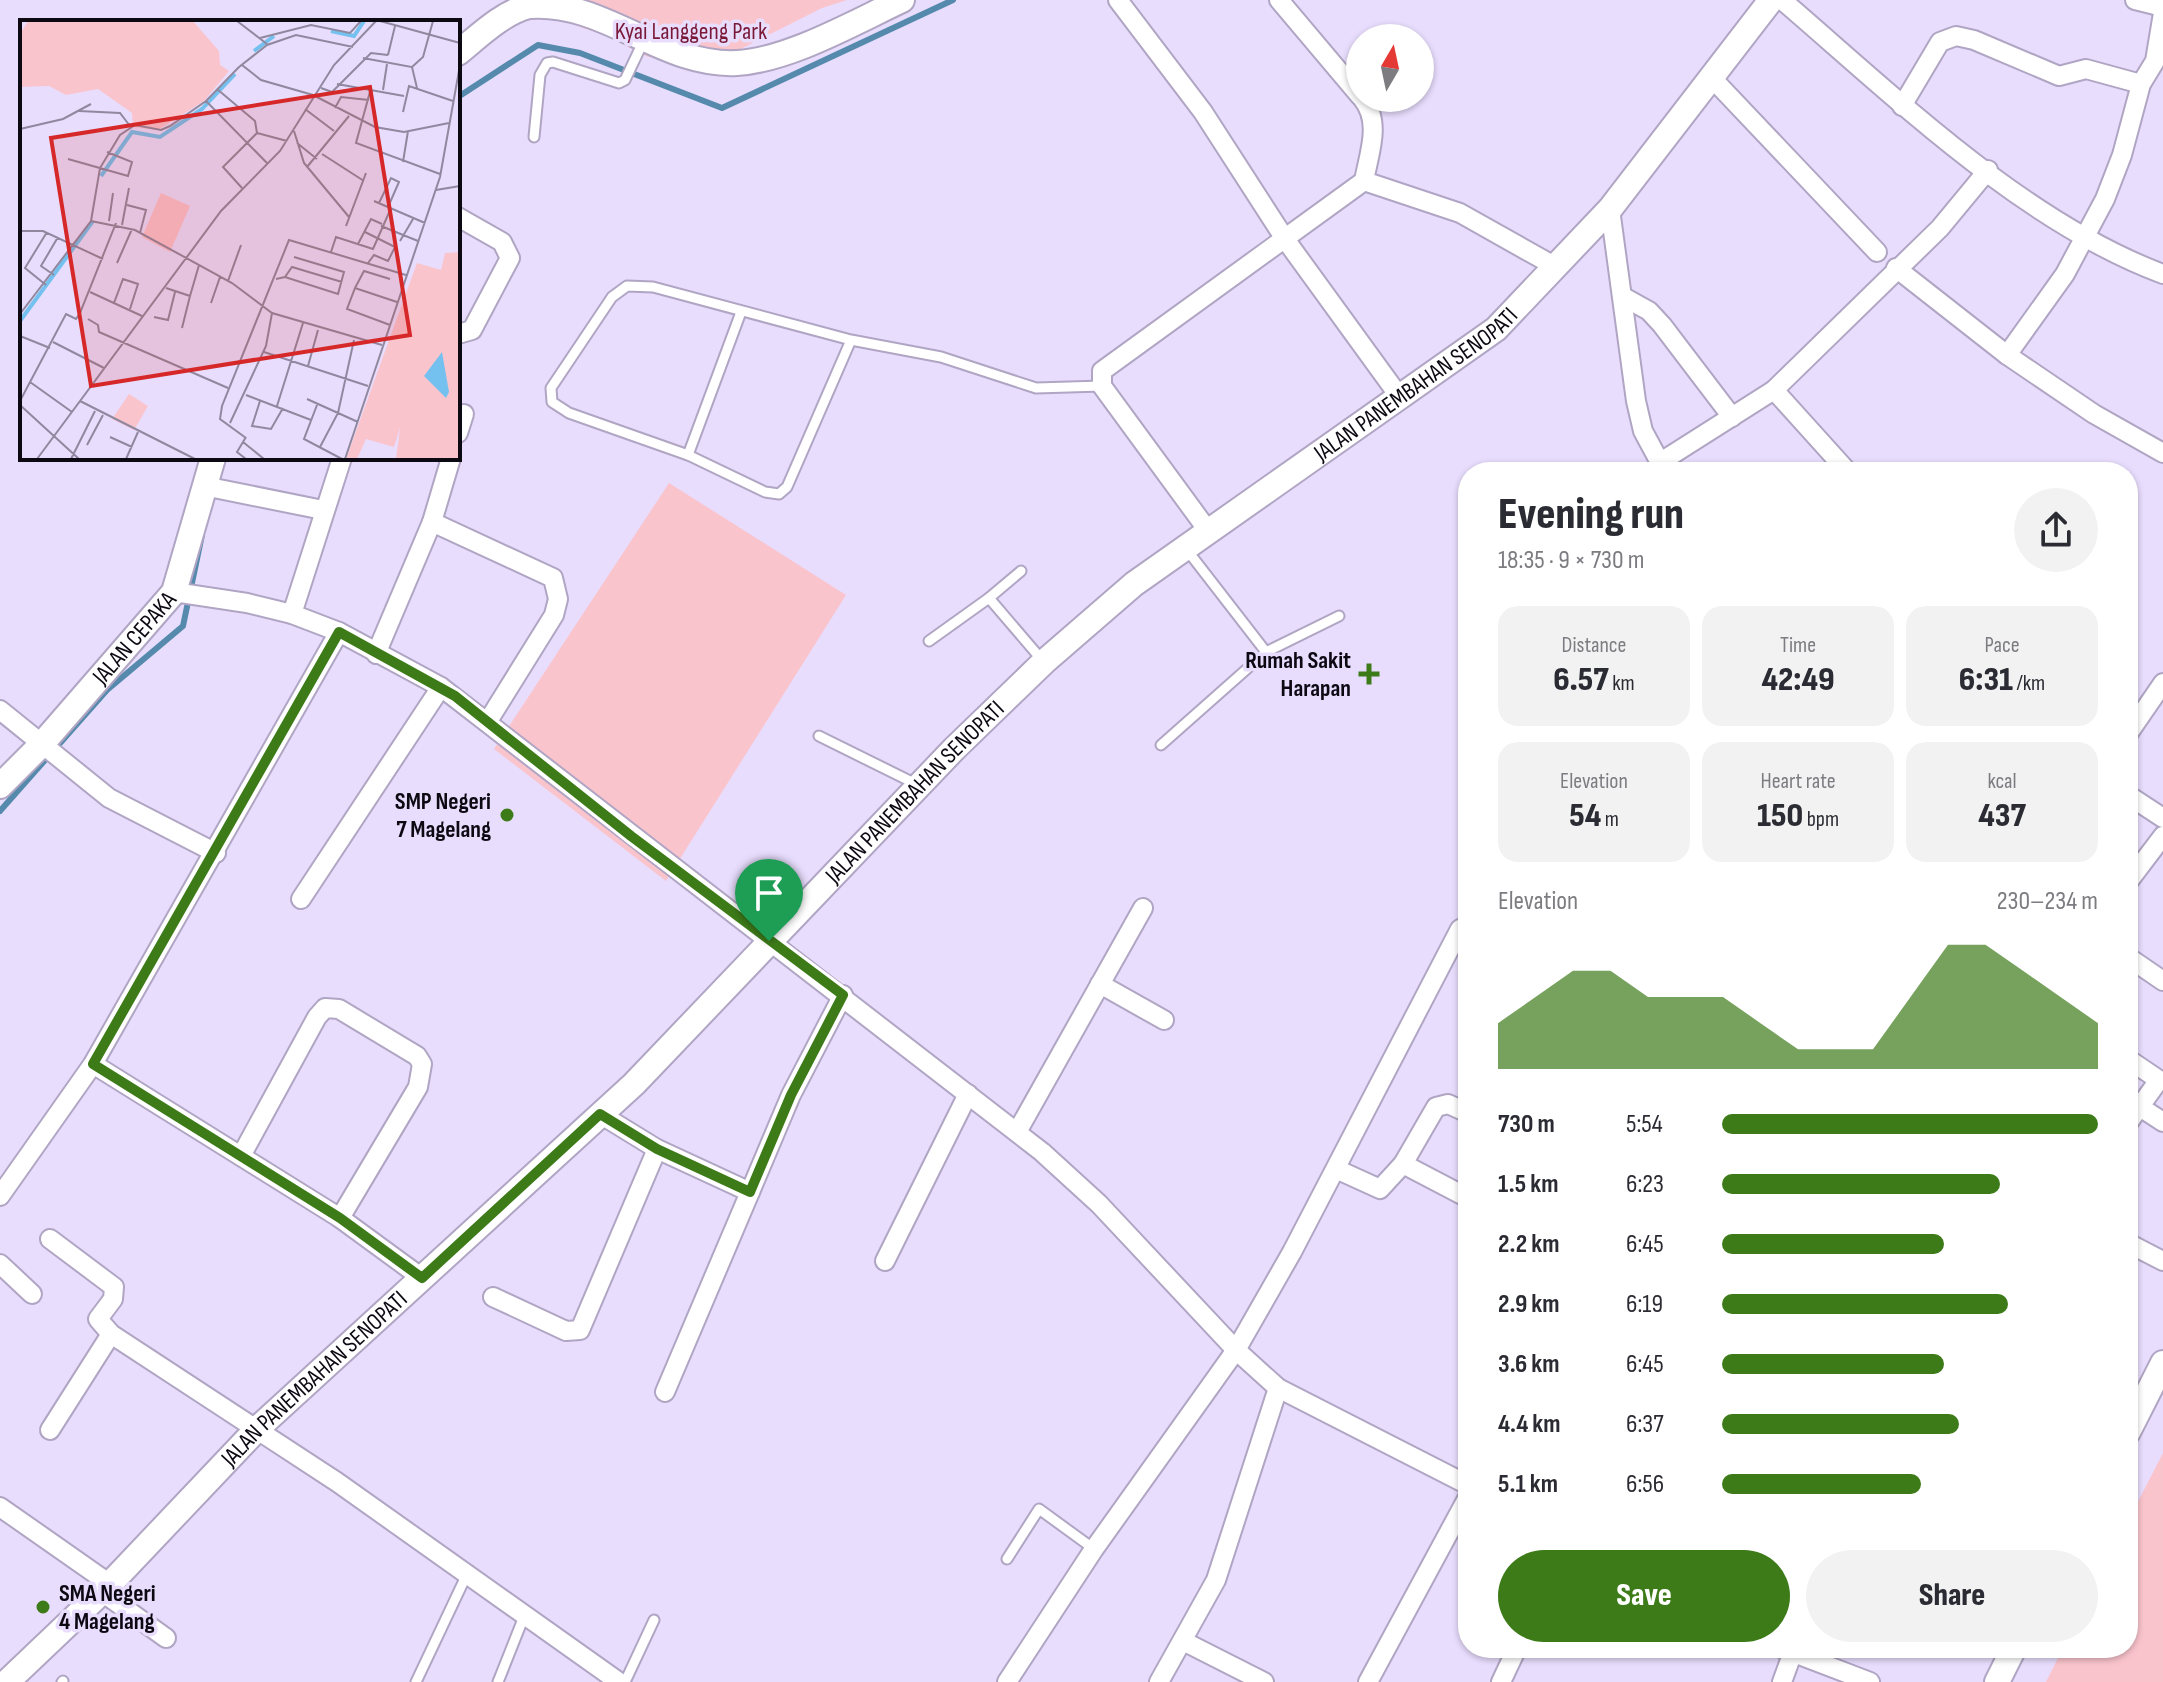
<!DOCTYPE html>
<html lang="en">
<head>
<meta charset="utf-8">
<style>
	body { margin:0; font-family:"Sofia Sans Condensed",sans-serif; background:#f2f2f3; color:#2b2b33; height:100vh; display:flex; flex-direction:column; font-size:30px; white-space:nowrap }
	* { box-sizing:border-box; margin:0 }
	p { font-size:26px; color:#7c7c81 }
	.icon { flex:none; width:44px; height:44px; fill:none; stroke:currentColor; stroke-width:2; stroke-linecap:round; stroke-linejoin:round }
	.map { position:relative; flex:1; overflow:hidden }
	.side { position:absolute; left:1458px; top:462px; width:680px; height:1196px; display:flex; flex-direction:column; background:#fff; border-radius:32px; box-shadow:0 2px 6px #0004 }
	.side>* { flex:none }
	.needle { width:52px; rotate:9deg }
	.fabs { position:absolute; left:1346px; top:24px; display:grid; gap:16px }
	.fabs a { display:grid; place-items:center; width:88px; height:88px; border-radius:50%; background:#fff; box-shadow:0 2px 6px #0004; font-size:40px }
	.pin { position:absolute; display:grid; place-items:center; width:68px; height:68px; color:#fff; margin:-82px -34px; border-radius:50% 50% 50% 0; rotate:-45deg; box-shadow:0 0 8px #0007 }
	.pin .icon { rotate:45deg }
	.round { display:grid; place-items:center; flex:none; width:84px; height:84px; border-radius:42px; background:#f2f2f3 }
	.head { display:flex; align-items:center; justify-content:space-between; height:136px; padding:0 40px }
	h1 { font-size:44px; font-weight:800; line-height:60px }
	.metrics { display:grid; grid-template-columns:repeat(3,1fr); gap:12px; height:136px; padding:8px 40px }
	.metrics div { display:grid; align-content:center; border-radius:20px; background:#f2f2f3; text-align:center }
	.metrics b { font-size:34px; font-weight:800 }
	.metrics small { font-size:22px; font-weight:400 }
	.metrics p { font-size:22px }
	.chart { height:224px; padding:16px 40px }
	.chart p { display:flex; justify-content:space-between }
	.chart svg { width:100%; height:144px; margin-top:8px; fill:#3d7b19; opacity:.7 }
	.cta { display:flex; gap:16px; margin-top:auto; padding:16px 40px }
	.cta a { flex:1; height:92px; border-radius:48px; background:#3d7b19; color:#fff; font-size:32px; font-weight:800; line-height:92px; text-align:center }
	.cta a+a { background:#f2f2f3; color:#2b2b33 }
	ul { padding:0 40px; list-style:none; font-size:26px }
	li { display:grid; grid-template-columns:128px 96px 1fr; align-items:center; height:60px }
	li i { height:20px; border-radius:10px; background:#3d7b19 }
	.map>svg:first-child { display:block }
</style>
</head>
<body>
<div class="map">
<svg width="2163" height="1682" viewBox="0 0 2163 1682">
	<rect width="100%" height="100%" fill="#e8ddfd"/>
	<!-- green -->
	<g fill="#fac4cd">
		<polygon points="553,0 847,0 822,8 711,64 648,57 604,35 551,17"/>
		<polygon points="669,483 846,595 666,881 494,749"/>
		<polygon points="2163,1453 2163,1682 2046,1682 2063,1648 2128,1648 2128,1521"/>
	</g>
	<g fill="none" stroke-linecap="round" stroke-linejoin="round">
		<!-- stream -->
		<g stroke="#558aad" stroke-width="6">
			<polyline points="458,97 538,45 580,53 722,108 953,0"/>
			<polyline points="0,811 107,690 183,626 202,535"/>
		</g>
		<defs>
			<g id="lane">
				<polyline points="534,137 540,75 547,63 553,62 619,83 625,80 644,40"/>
				<polyline points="851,340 787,487 779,494 765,492 688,455 569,413 552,402 551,388 612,297 627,286 653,287 851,340 941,357 1036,388 1102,386"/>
				<polyline points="688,455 741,312"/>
				<polyline points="1187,550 1266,652"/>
				<polyline points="989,598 1021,571"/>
				<polyline points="929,641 989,598 1042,660"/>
				<polyline points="819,736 916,784"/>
				<polyline points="1161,745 1266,652 1339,616"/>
				<polyline points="1007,1559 1039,1509 1094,1549"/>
				<polyline points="62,1682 63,1681"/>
				<polyline points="416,1682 468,1572"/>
				<polyline points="498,1682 525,1614"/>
				<polyline points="625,1682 654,1620"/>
			</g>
			<g id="street">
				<polyline points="1118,0 1203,112 1285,239 1399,396"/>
				<polyline points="1279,0 1360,96"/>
				<path d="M1782 0C1894 96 2023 222 2163 274"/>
				<polyline points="2135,0 2163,7"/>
				<polyline points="2163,13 2155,61 2141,84 2122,155 2105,199 2065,274 2007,355 2094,414 2163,453"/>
				<polyline points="1711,77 1877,252"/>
				<path d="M1362 98C1382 122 1369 153 1364 181L1460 213 1556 267"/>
				<polyline points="1902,106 1940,42 1956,36 1974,40 2059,76 2086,69 2141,84"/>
				<polyline points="1610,209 1636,401 1643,431 1664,470"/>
				<polyline points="458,217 502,242 510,258 472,330 458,334"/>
				<polyline points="1896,268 2007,355"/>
				<polyline points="1622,296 1649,311 1662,325 1732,417"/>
				<polyline points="1774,390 1848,472"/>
				<polyline points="458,433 464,414"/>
				<polyline points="1659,463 1774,390 1940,228 1988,170"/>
				<polyline points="204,486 323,510"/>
				<polyline points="432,522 553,578 558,599 554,615 488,721"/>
				<polyline points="1209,532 1102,386 1102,371 1364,181"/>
				<polyline points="174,592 247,603 292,614 339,632 441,687 1042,1152 1099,1204 1236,1350 1278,1388 1468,1485"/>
				<polyline points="292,614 342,458"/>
				<polyline points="376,654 432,522 451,458"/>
				<polyline points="0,710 109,798 216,853"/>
				<polyline points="2128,734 2163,683"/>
				<polyline points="2128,795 2163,818"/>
				<polyline points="2128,882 2163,836"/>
				<polyline points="301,899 441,687"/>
				<polyline points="2128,957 2163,981"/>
				<polyline points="1100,984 1164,1020"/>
				<polyline points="2128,1059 2159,1080 2128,1123"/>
				<polyline points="93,1064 340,1218 422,1278"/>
				<polyline points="2140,1107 2163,1122"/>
				<polyline points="600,1114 657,1149 750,1192 665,1392"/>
				<polyline points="1017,1132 1143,908"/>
				<polyline points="241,1156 317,1017 325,1008 339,1009 417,1056 422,1064 418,1087 340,1218"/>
				<polyline points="1403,1164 1436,1107 1448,1104 1468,1113"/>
				<polyline points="1336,1169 1380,1189 1403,1164 1468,1198"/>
				<polyline points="750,1192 791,1095 843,995"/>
				<polyline points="0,1196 93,1064 339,632"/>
				<polyline points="50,1239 114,1287 113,1299 98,1319 111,1334 337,1482 619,1682"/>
				<polyline points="2128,1243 2163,1261"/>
				<polyline points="885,1261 968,1094"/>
				<polyline points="0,1264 32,1294"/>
				<polyline points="493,1297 566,1331 580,1330 657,1149"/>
				<polyline points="50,1430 111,1334"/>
				<polyline points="0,1507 110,1584"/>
				<polyline points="102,1592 166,1638"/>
				<polyline points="1183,1641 1264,1682"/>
				<polyline points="1781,1648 1870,1682"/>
				<polyline points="1007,1682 1094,1549 1236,1350 1292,1252 1460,929 1468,925"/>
				<polyline points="1159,1682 1216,1580 1278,1388"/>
				<polyline points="1368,1682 1468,1497"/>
				<polyline points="1501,1682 1517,1648"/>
				<polyline points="1782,1682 1793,1652"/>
			</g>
			<g id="secondary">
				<path d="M458 53C479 36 502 13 529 6 605 0 662 67 737 63 789 60 855 22 902 0"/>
				<path id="s1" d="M0 786 42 744 174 592 213 458"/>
				<polyline points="2128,1432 2163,1363"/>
				<path id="s2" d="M7 1682 110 1584 258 1428 634 1084 954 749 1044 662 1134 584 1496 329 1610 209 1771 0"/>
				<polyline points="1997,1682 2014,1648"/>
			</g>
		</defs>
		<!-- lane casing -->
		<use href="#lane" stroke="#b0a5c3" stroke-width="13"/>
		<!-- street casing -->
		<use href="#street" stroke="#b0a5c3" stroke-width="22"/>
		<!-- secondary casing -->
		<use href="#secondary" stroke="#b0a5c3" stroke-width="28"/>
		<!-- lane -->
		<use href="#lane" stroke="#fff" stroke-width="9"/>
		<!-- street -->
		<use href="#street" stroke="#fff" stroke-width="18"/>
		<!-- secondary -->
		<use href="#secondary" stroke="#fff" stroke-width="24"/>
	</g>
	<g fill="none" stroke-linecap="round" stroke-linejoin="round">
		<defs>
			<polygon id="route" points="339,632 455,696 631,836 843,995 791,1095 750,1192 657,1149 600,1114 422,1278 340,1218 93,1064"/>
		</defs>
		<!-- route casing -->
		<use href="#route" stroke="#fff" stroke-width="16"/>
		<!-- route -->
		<use href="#route" stroke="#3d7b19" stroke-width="10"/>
	</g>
	<!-- markers -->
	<g fill="#3d7b19" stroke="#e8ddfd" stroke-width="3">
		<path d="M1365 662h8v8h8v8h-8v8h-8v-8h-8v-8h8z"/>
		<circle cx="507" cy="815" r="8"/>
		<circle cx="43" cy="1607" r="8"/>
	</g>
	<g text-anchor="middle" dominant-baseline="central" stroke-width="7" stroke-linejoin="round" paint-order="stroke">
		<!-- park labels -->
		<g font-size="24" fill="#791937" stroke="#e8ddfd">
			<text x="691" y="31">Kyai Langgeng Park</text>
		</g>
		<!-- street labels -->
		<g font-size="24" fill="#0d0913" stroke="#e8ddfd">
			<text stroke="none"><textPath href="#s2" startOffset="1920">JALAN PANEMBAHAN SENOPATI</textPath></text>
			<text stroke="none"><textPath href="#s1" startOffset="200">JALAN CEPAKA</textPath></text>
			<text stroke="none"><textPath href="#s2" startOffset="1272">JALAN PANEMBAHAN SENOPATI</textPath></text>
			<text stroke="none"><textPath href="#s2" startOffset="432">JALAN PANEMBAHAN SENOPATI</textPath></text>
		</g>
		<!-- poi labels -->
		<g font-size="24" font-weight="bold" fill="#0d0913" stroke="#e8ddfd" text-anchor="end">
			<text x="1351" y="660">Rumah Sakit<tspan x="1351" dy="28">Harapan</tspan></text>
			<text x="491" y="801">SMP Negeri<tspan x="491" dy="28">7 Magelang</tspan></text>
			<text x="59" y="1593" text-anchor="start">SMA Negeri<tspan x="59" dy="28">4 Magelang</tspan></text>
		</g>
	</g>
	<!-- overview -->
	<g transform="translate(20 20)">
		<rect width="440" height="440" fill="#e8ddfd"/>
		<path d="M8 1H173L199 31 200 45 209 51 184 81 138 110 113 107 112 93 78 69 46 75 29 66 0 67V14ZM141 173 170 186 150 232 122 217ZM440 232V439H376L380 408 374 427 346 419 337 439H326L397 243 421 250 425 233ZM109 374 128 386 114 410 92 399Z" fill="#fac4cd"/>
		<path d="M422 332 429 372 426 378 404 356Z" fill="#74c1ef"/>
		<path fill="none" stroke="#74c1ef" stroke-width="4" d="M311 11 334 16 344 1M234 31 254 16M81 156 112 112 140 117 182 89 215 54M0 301 73 201"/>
		<path fill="none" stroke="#90889f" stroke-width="2" d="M217 1 247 24M360 1 440 23M240 18 291 5 330 13 341 1M368 35 375 6M343 38 392 47 397 68M222 45 241 60 293 75 355 107 384 112 429 103M219 47 247 25 276 15 333 27M392 47 403 37 413 1M317 64 384 76M301 68 312 72 351 33 368 35M351 68 336 123 420 154M197 69 235 101 237 113 267 121M363 70 367 44M186 81 247 143M315 88 321 77 349 80M285 89 314 111M59 91 100 93 110 106M383 92 389 66 433 81M0 109 43 99 71 84M274 111 284 143 329 197M277 123 297 139M302 134 344 161M48 139 108 156 112 142 87 132M383 142 388 111M287 147 329 96M222 168 203 147 237 113M416 170 440 166M354 181 405 203M359 183 371 158 379 162 368 187M107 185 126 190 120 213M71 201 115 210 212 263 252 293 362 325M89 201 93 173M102 205 109 168M326 206 346 153M361 206 398 221M0 211H23L83 239M345 212 375 227 368 241 354 235 348 243M380 221 393 199M338 224 351 199 362 204M311 232 316 217 353 229 371 188M97 243 112 209M34 255 21 246 38 217M265 257 272 247 322 262M256 259 265 257 318 274 324 252 274 237M208 261 221 225M26 265 5 248 27 212M146 268 170 276 162 308M335 268 344 251 370 259M70 272 122 296M170 276 179 245M94 283 103 259 118 264 110 289M191 283 200 257M0 294 71 201 80 148 100 115 115 105 141 110 150 106 186 81 219 47M134 297 148 300 155 272M68 299 78 305 79 312 208 368M370 305 327 289 335 268 377 282M0 316 30 328M33 322 84 348M244 332 348 366M288 346 298 310M10 362 52 392M226 375 291 400M287 379 338 402M0 381 46 294 56 299 60 293 96 203M60 381 175 439M240 381 232 406 251 409 263 388M0 385 59 439M297 385 284 419 322 439M257 386 283 303M210 403 246 326 252 293M90 417 112 427M226 417 217 432 226 439M226 418 200 399 202 386 269 220 386 255M223 422 244 439M67 425 83 395M300 427 318 393 334 320M17 439 201 191 260 131 314 45 356 1M51 439 75 391M106 439 118 412M325 439 420 157 440 45"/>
		<path fill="#d62828" fill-opacity="0.15" stroke="#d62828" stroke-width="4" d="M350 67 390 315 71 366 31 118Z"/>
		<rect width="440" height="440" fill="none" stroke="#0d0913" stroke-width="4"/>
	</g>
</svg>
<div class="fabs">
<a><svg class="needle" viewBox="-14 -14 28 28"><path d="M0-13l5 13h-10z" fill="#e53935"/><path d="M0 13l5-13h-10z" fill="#7c7c81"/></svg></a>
</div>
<div class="pin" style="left:769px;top:941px;background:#1e9e55"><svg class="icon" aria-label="arrive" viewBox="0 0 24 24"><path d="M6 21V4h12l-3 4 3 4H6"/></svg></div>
<section class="side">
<div class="head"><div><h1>Evening run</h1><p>18:35 · 9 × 730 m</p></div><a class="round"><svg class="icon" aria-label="share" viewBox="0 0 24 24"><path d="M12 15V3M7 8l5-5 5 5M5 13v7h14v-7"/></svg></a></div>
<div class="metrics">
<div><p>Distance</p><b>6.57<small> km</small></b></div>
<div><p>Time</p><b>42:49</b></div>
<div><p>Pace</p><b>6:31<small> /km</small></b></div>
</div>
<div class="metrics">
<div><p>Elevation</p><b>54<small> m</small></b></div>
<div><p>Heart rate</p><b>150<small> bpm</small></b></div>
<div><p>kcal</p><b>437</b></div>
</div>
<div class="chart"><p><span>Elevation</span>230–234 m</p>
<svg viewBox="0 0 160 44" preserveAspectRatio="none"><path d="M0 44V30L10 22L20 14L30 14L40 22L50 22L60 22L70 30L80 38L90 38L100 38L110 22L120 6L130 6L140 14L150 22L160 30V44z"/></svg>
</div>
<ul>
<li><b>730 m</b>5:54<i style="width:100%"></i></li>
<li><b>1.5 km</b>6:23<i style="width:74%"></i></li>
<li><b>2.2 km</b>6:45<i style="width:59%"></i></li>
<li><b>2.9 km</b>6:19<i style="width:76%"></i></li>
<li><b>3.6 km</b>6:45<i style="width:59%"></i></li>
<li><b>4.4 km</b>6:37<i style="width:63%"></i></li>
<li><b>5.1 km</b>6:56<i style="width:53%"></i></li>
</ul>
<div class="cta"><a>Save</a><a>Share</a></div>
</section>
</div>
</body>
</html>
